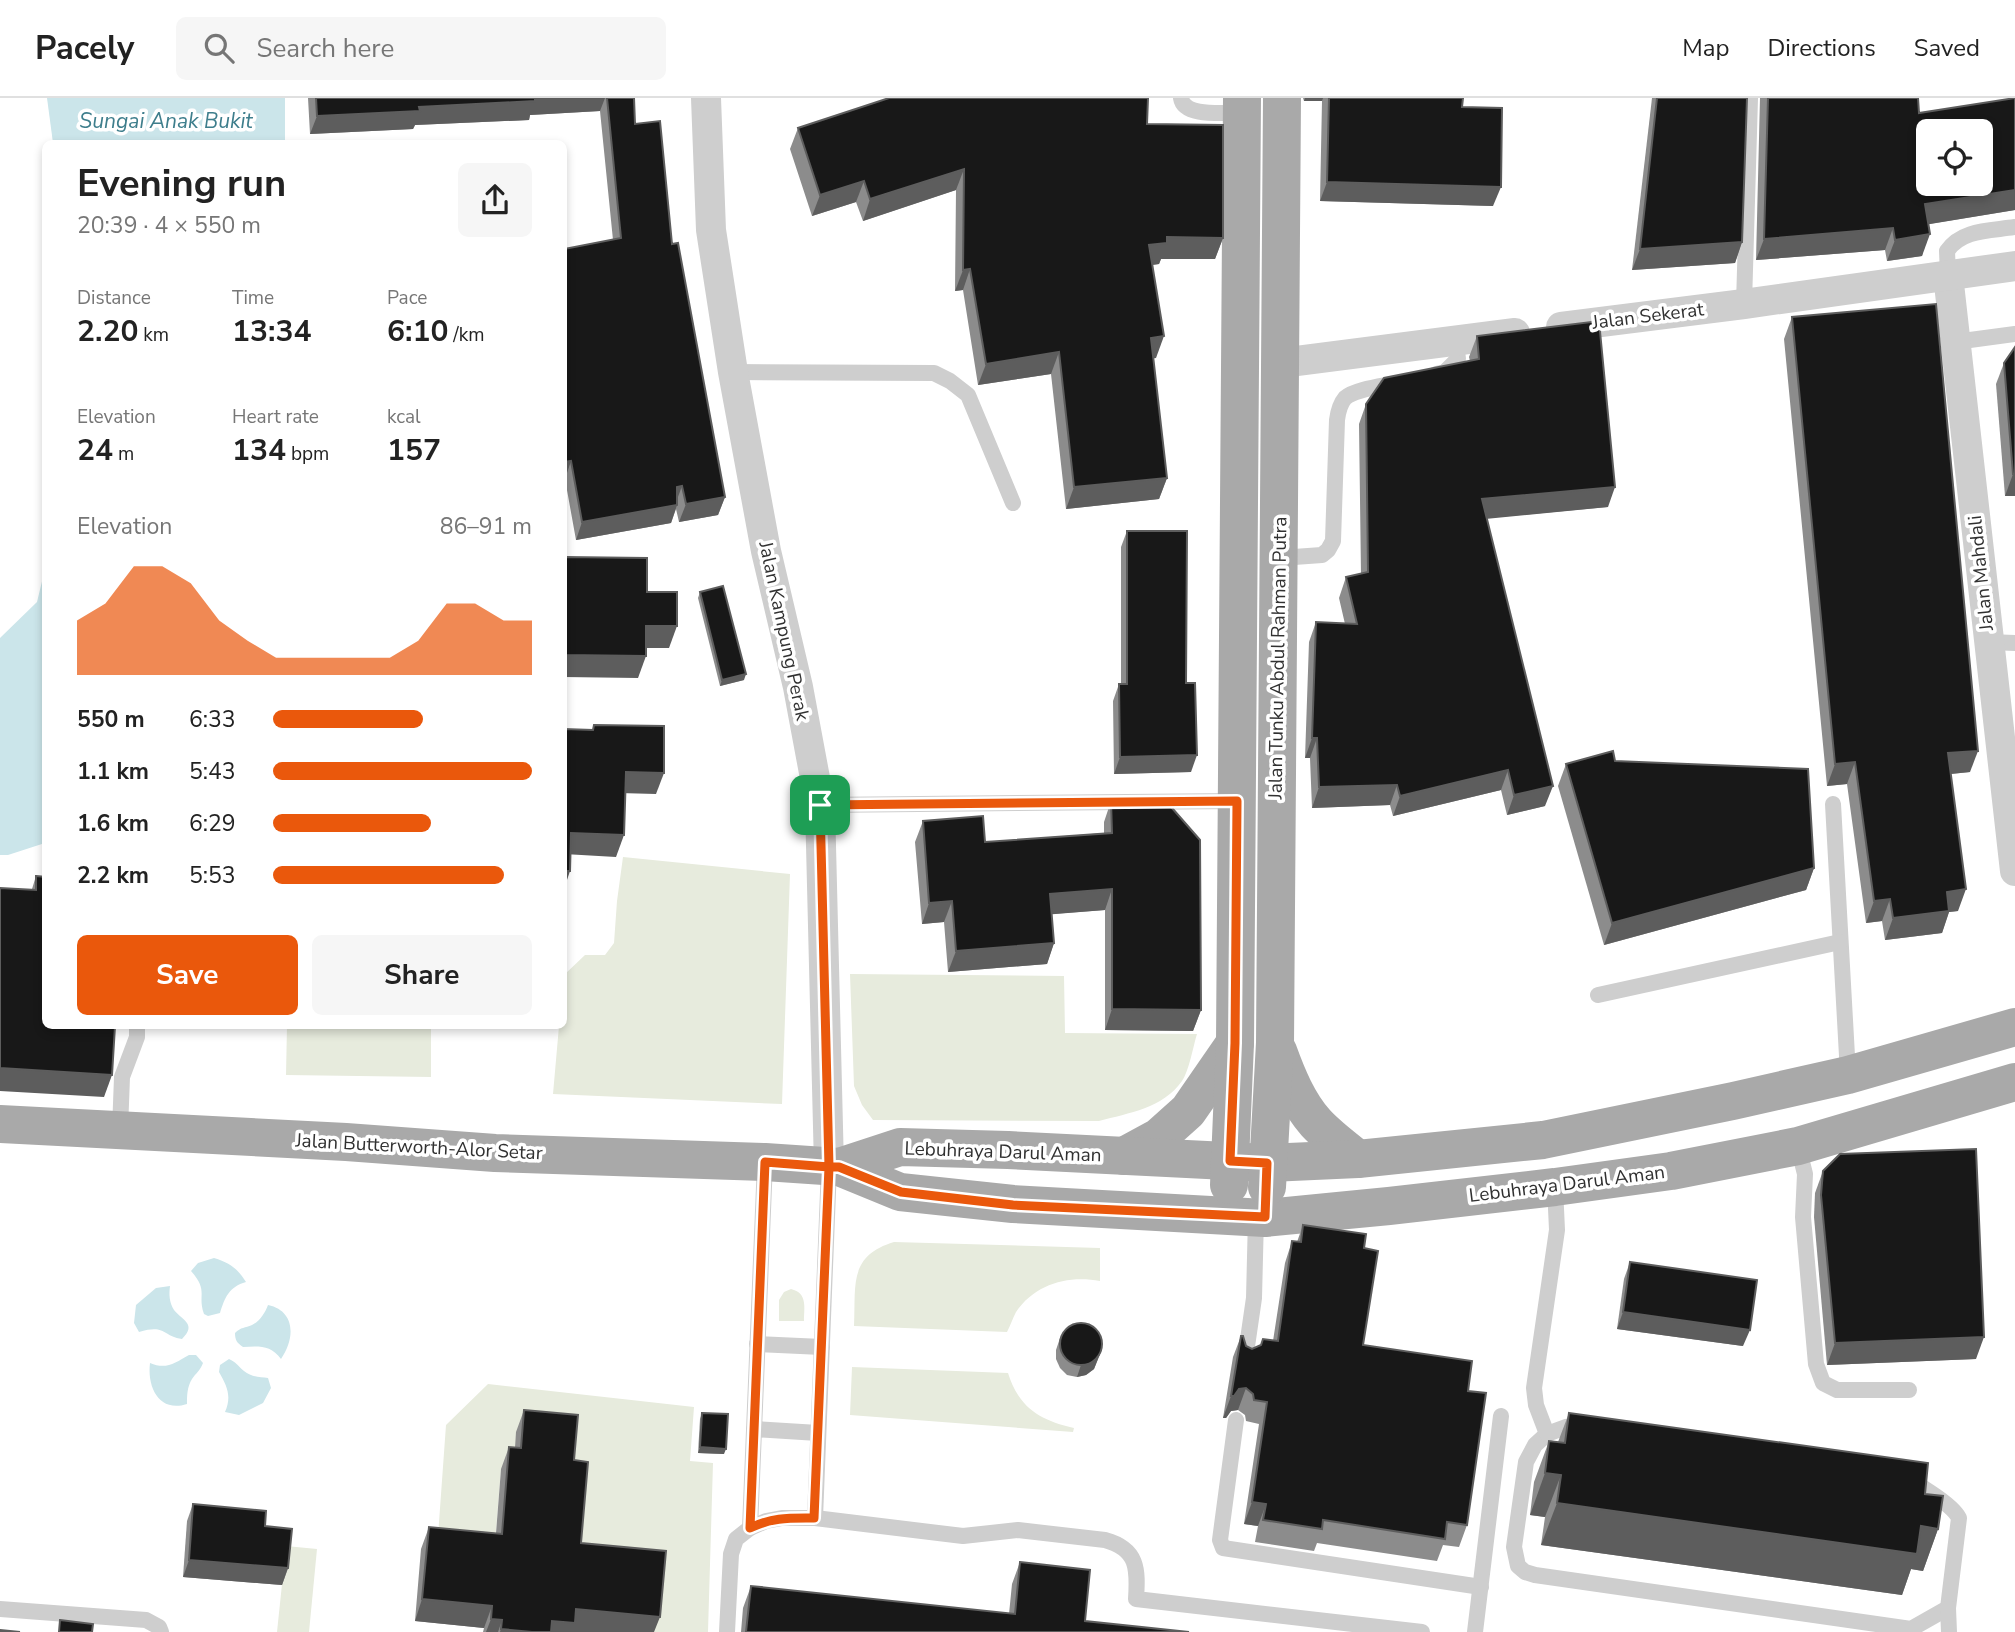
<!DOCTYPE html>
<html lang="en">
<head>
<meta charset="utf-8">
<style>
	body { margin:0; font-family:"Nunito Sans",sans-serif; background:#f6f6f6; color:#222; height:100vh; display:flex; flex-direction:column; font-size:26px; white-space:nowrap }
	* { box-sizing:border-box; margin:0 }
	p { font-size:23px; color:#767676 }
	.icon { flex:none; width:38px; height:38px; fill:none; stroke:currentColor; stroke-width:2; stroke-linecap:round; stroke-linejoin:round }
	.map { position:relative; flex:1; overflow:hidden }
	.panel { position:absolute; left:42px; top:42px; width:525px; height:889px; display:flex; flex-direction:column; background:#fff; border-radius:10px; box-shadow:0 4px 10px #0003 }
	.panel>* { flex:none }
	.fabs { position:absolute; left:1916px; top:21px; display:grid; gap:14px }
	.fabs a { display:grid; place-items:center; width:77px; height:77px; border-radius:10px; background:#fff; box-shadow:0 4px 10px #0003; font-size:35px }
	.pin { position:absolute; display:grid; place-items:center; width:60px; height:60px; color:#fff; margin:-30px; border-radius:14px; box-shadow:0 4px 10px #0006 }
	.round { display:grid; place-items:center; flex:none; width:74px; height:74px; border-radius:10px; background:#f6f6f6 }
	.summary { display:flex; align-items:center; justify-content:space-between; height:119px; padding:0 35px }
	h1 { font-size:38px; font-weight:700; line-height:52px }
	.metrics { display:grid; grid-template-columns:repeat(3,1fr); gap:10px; height:119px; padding:7px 35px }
	.metrics div { display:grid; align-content:center }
	.metrics b { font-size:30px; font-weight:700 }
	.metrics small { font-size:19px; font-weight:400 }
	.metrics p { font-size:19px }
	.chart { height:196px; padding:14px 35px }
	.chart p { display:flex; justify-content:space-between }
	.chart svg { width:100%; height:126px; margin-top:7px; fill:#ea580c; opacity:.7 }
	.button { display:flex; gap:14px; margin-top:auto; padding:14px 35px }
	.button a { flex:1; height:80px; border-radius:10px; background:#ea580c; color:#fff; font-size:28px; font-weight:700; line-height:80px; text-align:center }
	.button a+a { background:#f6f6f6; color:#222 }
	ul { padding:0 35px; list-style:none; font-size:23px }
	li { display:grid; grid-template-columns:112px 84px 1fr; align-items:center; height:52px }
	li i { height:18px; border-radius:9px; background:#ea580c }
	header { display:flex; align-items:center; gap:42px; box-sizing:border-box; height:98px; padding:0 35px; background:#fff; border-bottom:2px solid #e0e0e0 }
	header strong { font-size:33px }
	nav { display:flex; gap:38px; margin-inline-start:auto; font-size:24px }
	.search { width:490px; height:63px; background:#f6f6f6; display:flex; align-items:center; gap:18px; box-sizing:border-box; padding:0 24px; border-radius:10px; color:#767676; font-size:26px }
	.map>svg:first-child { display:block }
</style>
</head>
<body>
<header>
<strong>Pacely</strong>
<div class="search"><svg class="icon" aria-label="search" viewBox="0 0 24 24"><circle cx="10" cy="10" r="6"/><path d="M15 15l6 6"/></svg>Search here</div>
<nav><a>Map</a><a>Directions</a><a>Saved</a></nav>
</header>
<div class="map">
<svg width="2015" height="1534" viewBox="0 0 2015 1534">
	<rect width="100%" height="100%" fill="#fff"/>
	<!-- green -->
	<g fill="#e7ebdd">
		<polygon points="623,759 790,776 782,1006 553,996 559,928 564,928 564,877 585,857 605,857 614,845 617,803"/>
		<path d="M850 876 1064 878 1065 935 1197 936C1193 949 1189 973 1182 983 1163 1010 1129 1015 1099 1023L873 1022 862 1007 854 988Z"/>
		<polygon points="287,928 431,928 431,979 286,977"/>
		<path d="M894 1144 1100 1150V1183C1068 1177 1035 1186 1016 1214 1013 1220 1010 1228 1007 1234L854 1228C856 1187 848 1158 894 1144Z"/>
		<path d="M791 1191C808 1195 804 1210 804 1223H779V1202L784 1194Z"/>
		<path d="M852 1269 1008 1275C1019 1310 1040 1322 1074 1330L1073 1334 850 1317Z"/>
		<polygon points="488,1286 694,1309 690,1363 713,1365 708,1534 652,1534 573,1467 513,1372 501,1371 494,1458 437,1452 446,1327"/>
		<polygon points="286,1448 317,1451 309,1534 277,1534"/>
	</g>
	<!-- water -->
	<g fill="#cbe5ea">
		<polygon points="47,0 285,0 285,45 53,45"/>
		<polygon points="45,471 45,745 8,757 0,757 0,540 37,504"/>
		<path d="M214 1160C230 1165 237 1170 246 1184 229 1189 225 1199 220 1215L208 1218 204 1216C197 1197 209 1193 191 1173L198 1165Z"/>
		<path d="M170 1188C169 1196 169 1204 174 1212 183 1223 197 1226 182 1241 162 1238 166 1226 139 1234L134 1225 136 1207 156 1190Z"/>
		<path d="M268 1207C296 1213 295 1241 281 1261 271 1247 259 1248 243 1249 237 1245 235 1242 235 1235 241 1229 245 1230 252 1227 260 1223 265 1215 268 1207Z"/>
		<path d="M189 1257H196L203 1265C200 1273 196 1275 192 1281 187 1289 187 1298 187 1306 159 1315 147 1289 150 1265 166 1272 175 1265 189 1257Z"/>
		<path d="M229 1261C236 1264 238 1268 244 1273 251 1279 260 1279 268 1280L271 1290 263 1305 239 1317 225 1314C232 1298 227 1288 219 1274L220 1267Z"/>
	</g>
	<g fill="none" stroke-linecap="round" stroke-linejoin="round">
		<!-- service -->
		<g stroke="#cecece" stroke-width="16">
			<path d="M1181 0C1184 20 1226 14 1242 15"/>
			<path d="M1948 177 1947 153C1962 131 1991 133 2015 129"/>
			<polyline points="1744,206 1750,0"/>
			<polyline points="1955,244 2015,236"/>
			<polyline points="733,274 934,275 950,283 968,297 1013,405"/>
			<polyline points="1436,276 1445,274 1458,261 1456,242"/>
			<path d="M1280 460 1322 457 1328 452 1333 443 1337 322C1338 314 1340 306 1345 300 1355 291 1384 288 1397 285"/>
			<polyline points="1989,544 2015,545"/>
			<polyline points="1833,706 1848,976"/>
			<polyline points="820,707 1237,703"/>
			<polyline points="1598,897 1840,844"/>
			<polyline points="120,1032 122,979 137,939 137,928"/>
			<polyline points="1798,1048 1805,1076 1803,1119 1816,1266 1823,1285 1837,1292 1909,1292"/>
			<polyline points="757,1246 822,1249"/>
			<polyline points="1245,1262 1254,1200 1256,1119"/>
			<polyline points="1236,1322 1220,1442 1223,1450 1481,1489"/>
			<path d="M1586 1326 1897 1377C1913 1382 1952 1406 1959 1420L1948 1510 1911 1531 1535 1477 1525 1474 1518 1468 1514 1449 1526 1364 1535 1347 1547 1336 1566 1329Z"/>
			<polyline points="754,1331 818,1335"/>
			<polyline points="1547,1336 1536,1307 1534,1290 1557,1132 1555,1089"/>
			<polyline points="815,1420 829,1069"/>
			<polyline points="750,1430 765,1064"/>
			<polyline points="1948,1510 1949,1534"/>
			<polyline points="0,1511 146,1522 159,1529 161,1534"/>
			<path d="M727 1534 731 1456 736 1441 750 1430 766 1423 782 1420H815L963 1438 1018 1432 1105 1442C1138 1451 1138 1471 1136 1501L1422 1534"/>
			<polyline points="1475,1534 1501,1318"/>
		</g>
		<!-- minor -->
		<g stroke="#cecece" stroke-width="30">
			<polyline points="706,0 711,132 733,274 766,453 798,589 820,707 829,1069"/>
			<polyline points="1948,177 2015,773"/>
			<polyline points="1561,229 1744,206 2015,168"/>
			<polyline points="1281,265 1515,235"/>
		</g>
		<!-- primary -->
		<g stroke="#a9a9a9" stroke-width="38">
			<path d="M1278 953C1287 978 1298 1005 1316 1025 1329 1039 1344 1050 1358 1061"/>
			<polyline points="0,1026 346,1044 495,1055 765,1064 839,1069 900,1094 1013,1106 1265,1120 1389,1108 1555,1089 1671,1073 1798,1048 2015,984"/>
			<polyline points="1124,1058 1159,1039 1188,1013 1235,945"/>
			<polyline points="839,1069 900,1049 1008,1052 1267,1065 1358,1061 1543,1042 1733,1003 1848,977 2015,929"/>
			<polyline points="1229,1087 1235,945 1242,0"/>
			<polyline points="1267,1089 1275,945 1282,0"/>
		</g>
	</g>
	<!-- wall -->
	<g fill="#8c8c8c">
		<polygon points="308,0 634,0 635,26 672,146 725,399 718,417 679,424 676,411 671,425 576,442 565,381 564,382 564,151 613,142 600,13 530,17 529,22 415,27 413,31 310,36"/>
		<polygon points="1303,0 1463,0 1462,9 1493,108 1320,103 1322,3 1304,3"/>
		<polygon points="1652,0 1747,0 1742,144 1735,165 1632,172"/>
		<polygon points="1760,0 1918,0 1919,15 2015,0 2015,112 1929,126 1922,158 1887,163 1885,152 1756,162"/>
		<polygon points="1147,26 1223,140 1215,161 1161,161 1159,166 1153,167 1156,260 1153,260 1167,380 1159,401 1066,411 1051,276 978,287 963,192 955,193 956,92 863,123 856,104 812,118 790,51 798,30"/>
		<polygon points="1792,219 1970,674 1951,676 1958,813 1949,814 1942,835 1885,842 1882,823 1866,825 1847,686 1827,688 1784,241"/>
		<polygon points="1477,238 1608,409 1487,420 1545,708 1507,717 1501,692 1393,718 1390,707 1312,710 1310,660 1305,660 1309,544 1316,524 1345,526 1339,500 1346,479 1361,476 1359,326 1366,306 1470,263 1469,259"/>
		<polygon points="2004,265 2015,398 2005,398 1996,286"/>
		<polygon points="1127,433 1186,585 1191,674 1114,676 1113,603 1119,586 1121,586 1121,449"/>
		<polygon points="700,494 744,582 720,588 698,500"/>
		<polygon points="1615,663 1814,770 1806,792 1604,847 1558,688 1566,666"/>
		<polygon points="1111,703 1201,912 1193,933 1105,932 1105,812 1052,816 1054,845 1047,866 948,874 944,824 922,826 915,744 923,723 985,744 1104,735 1104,724"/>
		<polygon points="36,778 104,999 32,791"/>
		<polygon points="1823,1073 1976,1261 1827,1267 1814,1119 1815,1095"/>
		<polygon points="1303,1127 1364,1150 1363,1247 1468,1293 1467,1427 1459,1449 1443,1447 1437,1463 1317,1445 1314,1453 1255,1444 1258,1428 1244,1426 1259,1326 1246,1323 1245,1317 1238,1312 1231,1313 1226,1320 1223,1320 1233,1259 1241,1238 1246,1248 1252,1251 1273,1243 1285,1165 1292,1143 1297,1144"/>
		<polygon points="1630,1164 1743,1248 1617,1231 1624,1181"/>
		<polygon points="1060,1240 1102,1251 1094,1271 1086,1277 1077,1279 1067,1277 1060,1270 1056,1261 1056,1252"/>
		<polygon points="524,1312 574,1362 572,1534 483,1534 484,1530 415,1523 421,1451 429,1429 496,1435 501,1371 509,1349 515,1350 516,1334"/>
		<polygon points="702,1315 724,1356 698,1355 700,1321"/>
		<polygon points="1569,1315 1925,1396 1938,1431 1923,1473 1911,1471 1902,1497 1541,1447 1545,1419 1530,1417 1534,1384 1549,1343 1558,1344"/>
		<polygon points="193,1406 265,1428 288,1470 282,1487 183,1479 187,1423"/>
		<polygon points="1020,1464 1085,1523 1189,1534 741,1534 743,1510 751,1488 1009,1516 1012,1486"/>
	</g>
	<!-- shaded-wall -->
	<g fill="#5d5d5d">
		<polygon points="534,0 605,0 600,13 530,17 529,22 415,27 413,31 310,36 317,18"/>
		<polygon points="1305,0 1323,0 1322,3 1304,3"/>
		<polygon points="964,71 956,92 863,123 870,101"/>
		<polygon points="864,83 856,104 812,118 820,97"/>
		<polygon points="1327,84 1501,89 1493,108 1320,103"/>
		<polygon points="2015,92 2015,112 1918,128 1925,106"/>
		<polygon points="1893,130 1885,152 1756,162 1764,141"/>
		<polygon points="1930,136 1922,158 1887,163 1895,142"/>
		<polygon points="1167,139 1223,140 1215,161 1161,161 1159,166 1142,168 1149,147"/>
		<polygon points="1742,144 1735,165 1632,172 1640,151"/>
		<polygon points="970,171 963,192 955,193 963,172"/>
		<polygon points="1164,238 1156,260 1143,262 1151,240"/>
		<polygon points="1059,254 1051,276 978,287 986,266"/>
		<polygon points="571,363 565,381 564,382 564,364"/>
		<polygon points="2013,376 2015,376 2015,398 2005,398"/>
		<polygon points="1167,380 1159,401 1066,411 1074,389"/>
		<polygon points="682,388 675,407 677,389"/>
		<polygon points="1615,389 1608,409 1475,422 1482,401"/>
		<polygon points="725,399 718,417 679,424 686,406"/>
		<polygon points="677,407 671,425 576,442 582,424"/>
		<polygon points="646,528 677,528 669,550 638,550"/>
		<polygon points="564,557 646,558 638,580 564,579"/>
		<polygon points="746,576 744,582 720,588 722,582"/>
		<polygon points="1312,640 1317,640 1310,660 1305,660"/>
		<polygon points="1978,653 1970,674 1940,677 1948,655"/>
		<polygon points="1197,657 1191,674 1114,676 1120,659"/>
		<polygon points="1855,664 1847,686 1827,688 1835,666"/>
		<polygon points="1508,672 1501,692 1393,718 1400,698"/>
		<polygon points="626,674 664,675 656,696 619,695"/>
		<polygon points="1397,687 1390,707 1312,710 1319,689"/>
		<polygon points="1553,688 1545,708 1507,717 1514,697"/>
		<polygon points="571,735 624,737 616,759 564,756"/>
		<polygon points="1814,770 1806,792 1604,847 1612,825"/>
		<polygon points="564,773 570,773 564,791"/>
		<polygon points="1112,791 1105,812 1043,817 1050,796"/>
		<polygon points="1966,791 1958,813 1949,814 1942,835 1885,842 1893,820 1947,794"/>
		<polygon points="1890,801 1882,823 1866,825 1874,803"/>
		<polygon points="952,803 944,824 922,826 929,805"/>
		<polygon points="1054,845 1047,866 948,874 956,853"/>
		<polygon points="1112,911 1201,912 1193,933 1105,932"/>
		<polygon points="0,970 112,977 104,999 0,993"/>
		<polygon points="1623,1214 1750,1232 1743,1248 1617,1231"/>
		<polygon points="1984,1239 1976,1261 1827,1267 1835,1245"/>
		<polygon points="1102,1251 1094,1271 1086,1277 1077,1279 1081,1267"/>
		<polygon points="1246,1290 1238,1312 1231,1313 1226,1320 1223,1320 1231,1298 1239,1291"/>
		<polygon points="700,1349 726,1351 724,1356 698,1355"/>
		<polygon points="1545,1375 1561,1377 1545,1419 1530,1417"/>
		<polygon points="1252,1404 1266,1406 1258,1428 1244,1426"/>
		<polygon points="1557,1405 1921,1428 1938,1431 1923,1473 1911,1471 1902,1497 1541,1447"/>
		<polygon points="189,1462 288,1470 282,1487 183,1479"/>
		<polygon points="422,1501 492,1508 484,1530 415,1523"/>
		<polygon points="576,1511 660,1519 654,1534 548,1534 552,1523"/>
		<polygon points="491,1521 502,1522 498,1534 486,1534"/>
		<polygon points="501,1531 532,1534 500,1534"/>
	</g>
	<!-- building -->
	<g fill="#181818" stroke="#5d5d5d" stroke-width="2" fill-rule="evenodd">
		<polygon points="316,0 535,0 535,3 419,9 420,13 317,18"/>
		<polygon points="607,0 634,0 635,26 660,23 672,146 678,145 725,399 686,406 682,388 677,389 677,407 582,424 571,363 564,364 564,151 621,140"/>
		<polygon points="889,0 1148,0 1147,26 1223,27 1223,140 1167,139 1167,145 1149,147 1164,238 1151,240 1167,380 1074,389 1059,254 986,266 970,171 963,172 964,71 870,101 864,83 820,97 798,30"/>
		<polygon points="1329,0 1463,0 1462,9 1502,10 1501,89 1327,84"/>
		<polygon points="1657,0 1747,0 1742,144 1640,151"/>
		<path d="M1768 0H1918L1919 15 2015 0V92L1925 106 1930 136 1895 142 1893 130 1764 141ZM1928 33H1981V86H1928Z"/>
		<polygon points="1936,206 1978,653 1948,655 1966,791 1947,794 1949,813 1893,820 1890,801 1874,803 1855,664 1835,666 1792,219"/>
		<polygon points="1599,223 1615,389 1482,401 1553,688 1514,697 1508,672 1400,698 1397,687 1319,689 1317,640 1312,640 1316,524 1357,526 1346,479 1368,474 1366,306 1384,280 1479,261 1477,238"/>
		<polygon points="2015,249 2015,376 2013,376 2004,265"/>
		<polygon points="1127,433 1187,433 1186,585 1195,585 1197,657 1120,659 1119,586 1127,586"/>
		<polygon points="564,459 647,460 647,494 677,494 677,528 646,528 646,558 564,557"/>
		<polygon points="723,488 746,576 722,582 700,494"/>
		<polygon points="594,627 664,628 664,675 626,674 624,737 571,735 570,773 564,773 564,631 593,632"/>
		<polygon points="1613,653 1615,663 1808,671 1814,770 1612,825 1566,666"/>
		<polygon points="1165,702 1200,742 1201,912 1112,911 1112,791 1050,796 1054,845 956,853 952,803 929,805 923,723 983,718 985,744 1112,735 1111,703"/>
		<polygon points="36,778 46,779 46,928 115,928 112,977 0,970 0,790 36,792"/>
		<polygon points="1976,1051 1984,1239 1835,1245 1821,1097 1823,1073 1840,1056"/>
		<polygon points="1303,1127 1366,1136 1364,1150 1378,1153 1363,1247 1472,1263 1468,1293 1486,1295 1467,1427 1447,1424 1445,1441 1323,1422 1322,1431 1263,1422 1266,1406 1252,1404 1267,1304 1254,1302 1253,1296 1246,1290 1239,1291 1234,1298 1231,1298 1241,1238 1243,1238 1246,1248 1252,1251 1261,1247 1263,1241 1278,1243 1292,1143 1301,1144"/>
		<polygon points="1630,1164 1757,1182 1750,1232 1623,1214"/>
		<circle cx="1081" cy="1246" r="21"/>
		<polygon points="524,1312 578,1317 574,1362 588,1364 581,1445 666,1453 660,1519 576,1511 575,1525 552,1523 551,1534 532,1534 501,1531 502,1522 491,1521 492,1508 422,1501 429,1429 502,1436 509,1349 521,1350"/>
		<polygon points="702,1315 728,1316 726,1351 700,1349"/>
		<polygon points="1569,1315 1928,1365 1925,1396 1943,1398 1938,1431 1921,1428 1917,1456 1557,1405 1561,1377 1545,1375 1549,1343 1565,1345"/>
		<polygon points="193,1406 266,1413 265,1428 292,1431 288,1470 189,1462"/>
		<polygon points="1020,1464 1090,1472 1085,1523 1189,1534 746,1534 751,1488 1015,1516"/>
		<polygon points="60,1522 93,1526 92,1534 59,1534"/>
		<polygon points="0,1532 20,1534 0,1534"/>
	</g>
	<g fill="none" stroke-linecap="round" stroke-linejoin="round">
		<defs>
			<path id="route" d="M820 707 829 1069 814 1420C789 1420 773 1419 750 1430L765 1064 829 1069H839L901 1094 1013 1107 1265 1119 1267 1065 1230 1063 1235 945 1237 703 820 707"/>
		</defs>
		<!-- route casing -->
		<use href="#route" stroke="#fff" stroke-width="14"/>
		<!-- route -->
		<use href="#route" stroke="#ea580c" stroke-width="9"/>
	</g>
	<g text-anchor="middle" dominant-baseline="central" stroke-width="7" stroke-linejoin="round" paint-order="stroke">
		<!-- street labels -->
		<g font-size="19" fill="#313131" stroke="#fff">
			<text transform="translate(1648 218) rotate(-7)">Jalan Sekerat</text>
			<text transform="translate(1981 475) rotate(-96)">Jalan Mahdali</text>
			<text transform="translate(784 533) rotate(78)">Jalan Kampung Perak</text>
			<text transform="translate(1278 560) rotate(-89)">Jalan Tunku Abdul Rahman Putra</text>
			<text transform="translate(419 1049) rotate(3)">Jalan Butterworth-Alor Setar</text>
			<text transform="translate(1003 1054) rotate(2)">Lebuhraya Darul Aman</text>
			<text transform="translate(1567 1086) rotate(-7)">Lebuhraya Darul Aman</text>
		</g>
		<!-- water labels -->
		<g font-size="21" font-style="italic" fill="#3e7e8c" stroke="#fff">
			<text x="166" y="23">Sungai Anak Bukit</text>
		</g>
	</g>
</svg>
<div class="fabs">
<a><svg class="icon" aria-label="locate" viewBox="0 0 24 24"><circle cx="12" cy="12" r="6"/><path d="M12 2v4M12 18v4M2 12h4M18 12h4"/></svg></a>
</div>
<div class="pin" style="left:820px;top:707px;background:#1e9e55"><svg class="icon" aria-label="arrive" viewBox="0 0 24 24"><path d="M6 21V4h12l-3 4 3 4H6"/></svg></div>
<section class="panel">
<div class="summary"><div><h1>Evening run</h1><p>20:39 · 4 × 550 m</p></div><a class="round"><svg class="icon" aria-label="share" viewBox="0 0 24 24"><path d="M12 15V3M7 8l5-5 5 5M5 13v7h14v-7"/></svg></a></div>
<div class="metrics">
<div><p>Distance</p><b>2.20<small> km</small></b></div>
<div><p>Time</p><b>13:34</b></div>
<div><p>Pace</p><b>6:10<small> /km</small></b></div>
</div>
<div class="metrics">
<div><p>Elevation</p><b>24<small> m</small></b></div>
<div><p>Heart rate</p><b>134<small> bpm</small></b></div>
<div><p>kcal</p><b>157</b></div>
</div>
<div class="chart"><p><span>Elevation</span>86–91 m</p>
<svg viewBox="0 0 160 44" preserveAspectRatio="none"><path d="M0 44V25L10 19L20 6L30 6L40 12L50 25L60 32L70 38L80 38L90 38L100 38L110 38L120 32L130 19L140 19L150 25L160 25V44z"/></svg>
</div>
<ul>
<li><b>550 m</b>6:33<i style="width:58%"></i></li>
<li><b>1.1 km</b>5:43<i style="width:100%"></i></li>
<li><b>1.6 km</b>6:29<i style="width:61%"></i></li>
<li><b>2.2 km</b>5:53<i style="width:89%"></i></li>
</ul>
<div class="button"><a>Save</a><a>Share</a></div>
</section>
</div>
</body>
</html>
